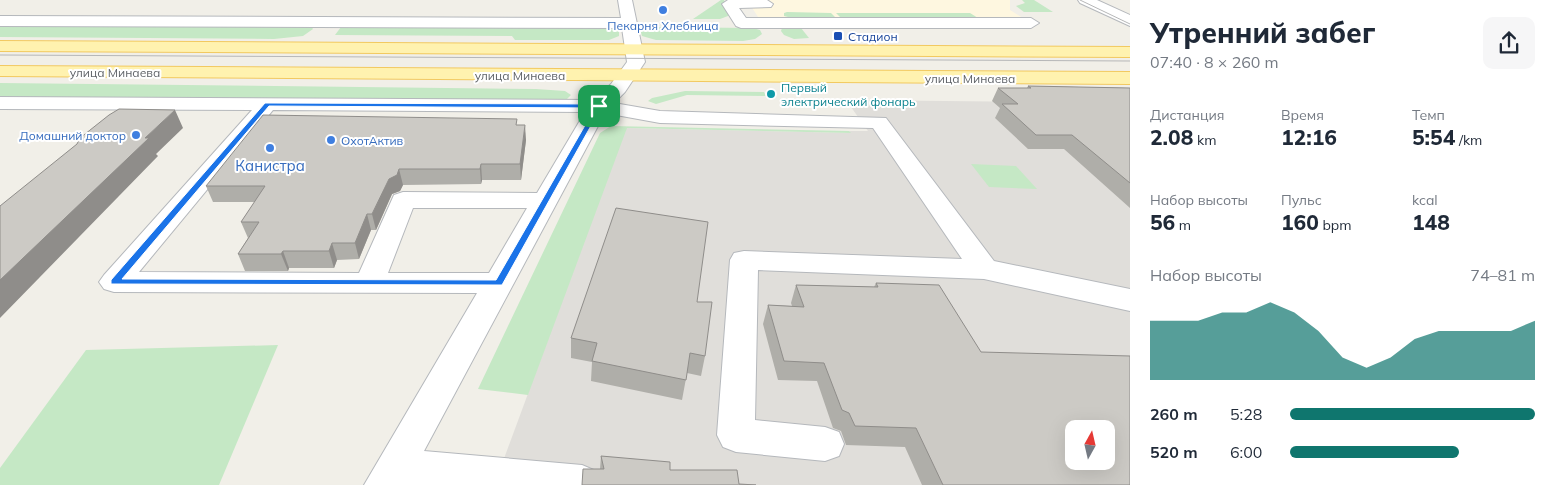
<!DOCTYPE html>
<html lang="ru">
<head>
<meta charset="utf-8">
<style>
	body { margin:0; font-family:Mulish,sans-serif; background:#f6f6f7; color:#1f2937; height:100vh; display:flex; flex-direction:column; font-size:19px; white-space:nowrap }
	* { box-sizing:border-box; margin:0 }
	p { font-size:16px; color:#747a83 }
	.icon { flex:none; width:28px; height:28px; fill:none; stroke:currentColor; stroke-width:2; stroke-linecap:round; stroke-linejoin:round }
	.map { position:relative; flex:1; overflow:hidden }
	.sheet { display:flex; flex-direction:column; background:#fff; width:425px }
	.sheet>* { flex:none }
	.needle { width:32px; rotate:8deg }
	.tools { position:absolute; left:1065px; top:420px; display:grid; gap:10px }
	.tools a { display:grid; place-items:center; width:50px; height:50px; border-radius:10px; background:#fff; box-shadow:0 5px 20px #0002; font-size:25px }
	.pin { position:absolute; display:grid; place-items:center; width:42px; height:42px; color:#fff; margin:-21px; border-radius:10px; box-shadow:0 2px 8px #0006 }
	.round { display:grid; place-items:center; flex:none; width:52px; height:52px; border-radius:10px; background:#f6f6f7 }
	.overview { display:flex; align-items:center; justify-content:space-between; height:85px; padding:0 20px }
	h1 { font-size:28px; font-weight:800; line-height:38px }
	.metrics { display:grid; grid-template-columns:repeat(3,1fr); gap:8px; height:85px; padding:5px 20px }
	.metrics div { display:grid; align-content:center }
	.metrics b { font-size:21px; font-weight:800 }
	.metrics small { font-size:14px; font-weight:400 }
	.metrics p { font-size:14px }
	.chart { height:140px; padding:10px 20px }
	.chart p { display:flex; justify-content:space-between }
	.chart svg { width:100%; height:90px; margin-top:5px; fill:#0f766e; opacity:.7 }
	ul { padding:0 20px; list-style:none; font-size:16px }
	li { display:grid; grid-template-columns:80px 60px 1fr; align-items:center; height:38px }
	li i { height:12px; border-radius:6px; background:#0f766e }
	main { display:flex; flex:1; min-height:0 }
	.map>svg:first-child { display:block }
</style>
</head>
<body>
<main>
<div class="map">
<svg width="1130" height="485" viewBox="0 0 1130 485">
	<rect width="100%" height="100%" fill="#f1efe8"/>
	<!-- commercial -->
	<polygon fill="#fef7e0" points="747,0 1010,0 1010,10 1031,23 762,23"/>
	<!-- industrial -->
	<path fill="#e0deda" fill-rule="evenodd" d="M846 100 1130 103V485H574L502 464 626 128 850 133 849 131H868ZM1074 429H1106V461H1074Z"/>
	<!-- green -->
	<g fill="#c5e8c5">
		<polygon points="721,0 724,0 730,12 728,16 720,19 693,19"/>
		<polygon points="1022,0 1034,0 1053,12 1024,12 1016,6 1025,3"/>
		<polygon points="787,12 831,13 837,19 796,19 784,16 784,13"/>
		<polygon points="836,13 970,13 978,18 842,19"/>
		<polygon points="0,23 311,26 313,29 303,36 274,39 0,37"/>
		<polygon points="341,27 613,27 619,31 619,36 609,40 515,40 512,36 335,35"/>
		<polygon points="645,27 753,28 760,30 762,34 755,39 743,41 656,40 642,36 640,29"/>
		<polygon points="782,28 801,28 809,38 794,39 784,35 781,31"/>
		<polygon points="0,83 536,89 565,91 571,95 565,101 0,100"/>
		<polygon points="685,91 764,92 766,96 687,95 656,104 648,101 652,98"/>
		<polygon points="611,126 849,131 851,133 627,128 528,395 478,389 600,133"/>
		<polygon points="971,164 1016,166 1037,189 989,187"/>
		<polygon points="278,345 219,485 0,485 0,468 86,350"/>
	</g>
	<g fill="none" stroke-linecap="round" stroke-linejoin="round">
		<defs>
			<g id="minor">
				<path d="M618 0H632L645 62 625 92 614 103 660 111 886 118 994 261 1130 289V311L984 279 758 270 755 420 825 427 839 432 844 444 839 456 825 461 736 452 723 447 717 435 730 260 734 253 744 251 962 259 873 128 660 123 605 113 424 451 582 465 596 471 602 485H364L477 293 114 292 104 289 99 282 104 275 252 110 0 109V97L594 100 611 84 627 62 622 28 0 26V16L621 18ZM273 110 585 112 537 193 403 192 394 195 359 273 139 272ZM413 208H527L489 273H388Z"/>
				<polygon points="767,0 773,4 771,7 739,8 746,18 1031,18 1039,23 1031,28 741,28 736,26 722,4 728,0"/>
				<polygon points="1078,0 1097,0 1130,15 1130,26 1080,3"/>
			</g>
			<g id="major">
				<polygon points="0,41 1130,47 1130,57 0,51"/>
				<polygon points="0,66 1130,72 1130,84 0,76"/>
			</g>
		</defs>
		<!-- minor casing -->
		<use href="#minor" stroke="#b5b8bc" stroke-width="2"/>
		<!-- major casing -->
		<use href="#major" stroke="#f2c960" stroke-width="2"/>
		<!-- minor -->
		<use href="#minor" fill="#fff" fill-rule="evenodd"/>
		<!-- major -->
		<use href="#major" fill="#fff2af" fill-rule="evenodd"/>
		<!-- tram -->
		<g stroke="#b6b7b8" stroke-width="1">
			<polyline points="1080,0 1130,24"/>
			<polyline points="0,55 1130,61"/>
		</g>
	</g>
	<!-- wall -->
	<g fill="#afaea9">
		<polygon points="1028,86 1130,88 1130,208 1064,149 1028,149 995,118 1000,108 992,101 998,88 1027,88"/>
		<polygon points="518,125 526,140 521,180 482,180 481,184 403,185 400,191 392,194 376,230 371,230 359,259 337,260 334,268 289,268 288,271 245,271 238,254 248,238 241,222 255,202 213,202 206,186"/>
		<polygon points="876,283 981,352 1130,485 922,485 905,447 846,445 841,431 833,428 817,381 778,380 763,324 768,305 792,306 791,303 796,285 874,287"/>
		<polygon points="697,302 705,356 701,376 687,373 682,400 591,381 592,362 571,358 571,338"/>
		<polygon points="601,456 739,484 582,485 600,469"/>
	</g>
	<!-- shaded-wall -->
	<g fill="#8f8d8a">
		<polygon points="175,110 183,128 156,154 158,156 0,318 0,280 145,138"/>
		<polygon points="525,125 526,140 521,180 520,164"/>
		<polygon points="481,164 482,180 481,184 480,169"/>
		<polygon points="399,169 403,185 400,191 392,194 376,230 372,214 389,179"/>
		<polygon points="367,214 371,230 359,259 355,243"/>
		<polygon points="332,243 337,260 334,268 329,251"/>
		<polygon points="283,251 289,268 288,271 281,254"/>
	</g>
	<!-- building -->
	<g fill="#cccac5" stroke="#8f8d8a" fill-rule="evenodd">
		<polygon points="1028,86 1130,88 1130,183 1072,135 1036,135 1002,104 1018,104 998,88 1031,88"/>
		<polygon points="119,109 175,110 145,138 149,138 0,280 0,206 77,144 80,138 109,115"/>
		<polygon points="263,115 517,119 516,125 525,125 520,164 481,164 480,169 399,169 397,175 389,179 372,214 367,214 355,243 332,243 329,251 283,251 281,254 238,254 259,222 241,222 265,186 206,186"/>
		<polygon points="616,208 708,222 697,302 712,302 705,356 690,353 686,380 592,361 597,343 571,338"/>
		<path d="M876 283 939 285 981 352 1130 356V485H943L916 428 855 426 849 413 842 410 824 363 784 361 768 305 804 307 796 285 878 287ZM1074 429H1106V461H1074Z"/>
		<polygon points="601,456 670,462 670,470 737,470 739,484 756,485 582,485 583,469 604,469"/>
	</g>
	<!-- route -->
	<path fill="#1a73e8" stroke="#fff" fill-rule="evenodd" d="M265 103 599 104 602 106 502 285 111 284V280ZM269 106 595 108 496 280 122 279Z"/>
	<!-- markers -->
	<g fill="#3f7fe0" stroke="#fff" stroke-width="2">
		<circle cx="663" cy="10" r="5"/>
		<circle cx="136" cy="135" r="5"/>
		<circle cx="331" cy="140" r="5"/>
		<circle cx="270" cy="148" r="5"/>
	</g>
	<rect fill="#1a4fb4" stroke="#fff" stroke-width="2" x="833" y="31" width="10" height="10" rx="2.5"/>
	<circle fill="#0f9aa8" stroke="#fff" stroke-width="2" cx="771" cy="94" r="5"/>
	<g text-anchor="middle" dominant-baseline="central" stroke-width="4" stroke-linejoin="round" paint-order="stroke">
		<!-- far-shop labels -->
		<g font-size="12" fill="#366cbe" stroke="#fff">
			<text x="663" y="25">Пекарня Хлебница</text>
			<text x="126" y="135" text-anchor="end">Домашний доктор</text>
			<text x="341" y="140" text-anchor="start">ОхотАктив</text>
		</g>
		<!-- far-transit labels -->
		<g font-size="12" fill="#164399" stroke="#fff" text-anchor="start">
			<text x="848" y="36">Стадион</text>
		</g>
		<!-- far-street labels -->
		<g font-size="12" fill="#5f6368" stroke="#fff">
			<text x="115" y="72">улица Минаева</text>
			<text x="520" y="75">улица Минаева</text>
			<text x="970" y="78">улица Минаева</text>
		</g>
		<!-- far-culture labels -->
		<g font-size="12" fill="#0d838f" stroke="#fff" text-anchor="start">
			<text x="781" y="87">Первый<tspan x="781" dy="14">электрический фонарь</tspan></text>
		</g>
		<!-- shop labels -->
		<g font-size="15" fill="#366cbe" stroke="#fff">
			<text x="270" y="165">Канистра</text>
		</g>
	</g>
</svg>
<div class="tools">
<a><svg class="needle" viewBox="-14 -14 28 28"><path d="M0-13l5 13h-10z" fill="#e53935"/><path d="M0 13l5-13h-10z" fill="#747a83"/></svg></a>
</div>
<div class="pin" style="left:599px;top:106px;background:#1e9e55"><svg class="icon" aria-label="arrive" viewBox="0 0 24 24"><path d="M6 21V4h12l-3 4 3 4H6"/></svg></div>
</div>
<section class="sheet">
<div class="overview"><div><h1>Утренний забег</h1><p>07:40 · 8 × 260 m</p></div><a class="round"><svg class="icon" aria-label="share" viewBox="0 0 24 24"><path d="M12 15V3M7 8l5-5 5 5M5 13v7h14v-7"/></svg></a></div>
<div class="metrics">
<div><p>Дистанция</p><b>2.08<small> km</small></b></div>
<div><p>Время</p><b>12:16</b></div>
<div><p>Темп</p><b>5:54<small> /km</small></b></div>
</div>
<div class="metrics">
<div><p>Набор высоты</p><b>56<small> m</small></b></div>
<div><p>Пульс</p><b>160<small> bpm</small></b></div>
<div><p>kcal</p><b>148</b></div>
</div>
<div class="chart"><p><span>Набор высоты</span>74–81 m</p>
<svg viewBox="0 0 160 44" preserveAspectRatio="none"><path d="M0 44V15L10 15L20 15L30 11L40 11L50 6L60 11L70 20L80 33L90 38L100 33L110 24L120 20L130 20L140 20L150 20L160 15V44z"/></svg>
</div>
<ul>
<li><b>260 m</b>5:28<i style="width:100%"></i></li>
<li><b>520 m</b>6:00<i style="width:69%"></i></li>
</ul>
</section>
</main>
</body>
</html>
